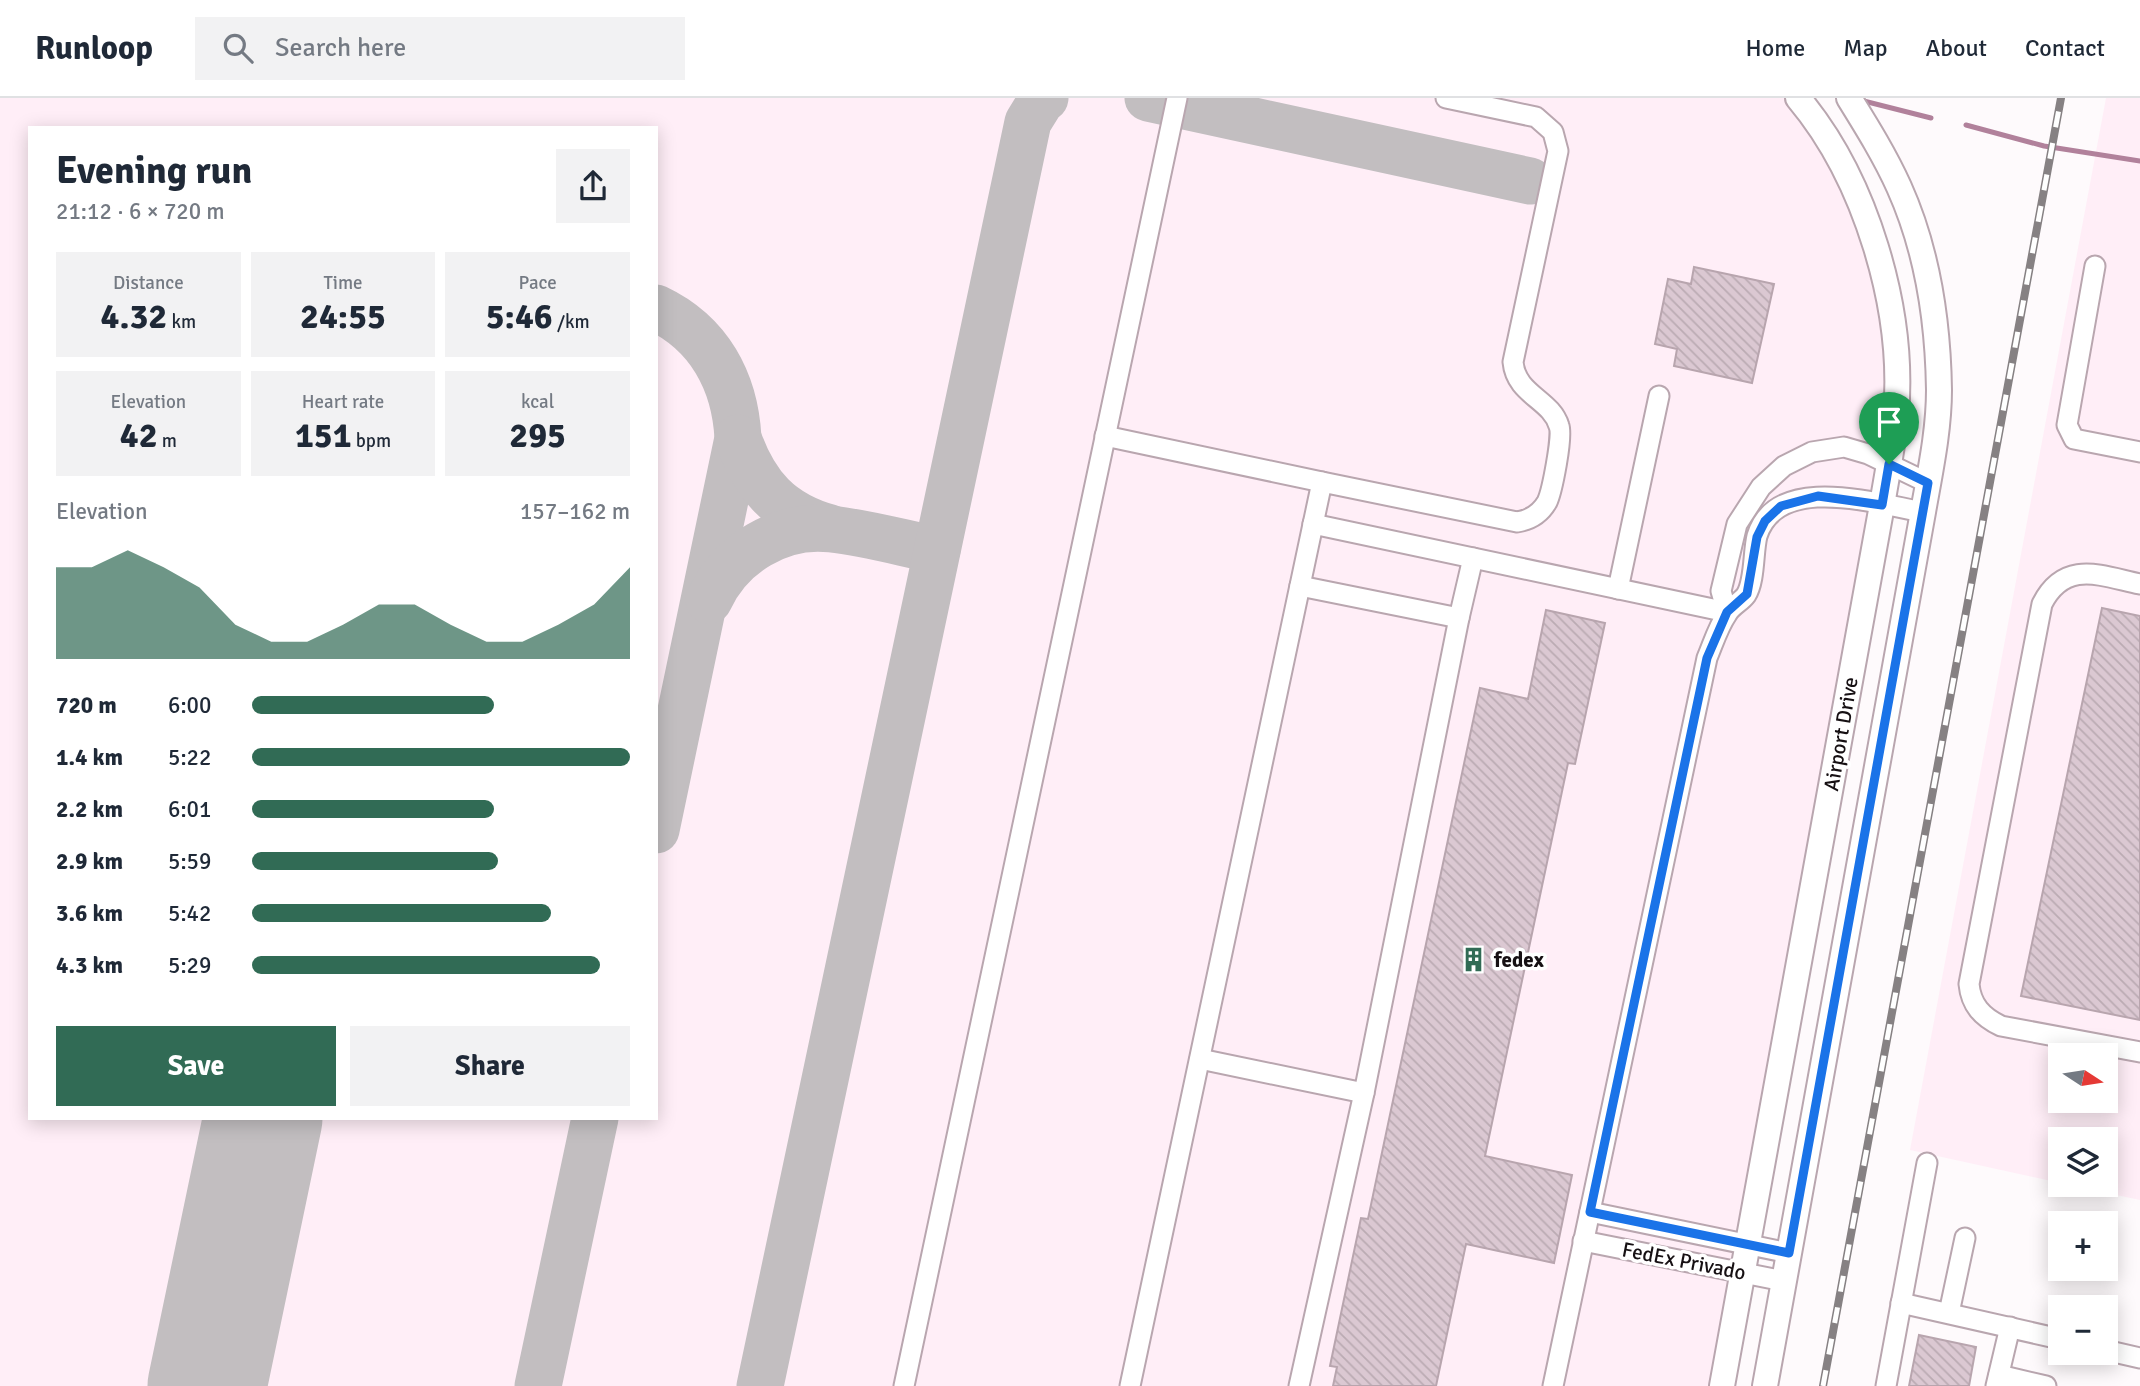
<!DOCTYPE html>
<html lang="en">
<head>
<meta charset="utf-8">
<style>
	body { margin:0; font-family:Signika,sans-serif; background:#f2f2f3; color:#1f2937; height:100vh; display:flex; flex-direction:column; font-size:26px; white-space:nowrap }
	* { box-sizing:border-box; margin:0 }
	p { font-size:23px; color:#747a83 }
	.icon { flex:none; width:38px; height:38px; fill:none; stroke:currentColor; stroke-width:2; stroke-linecap:round; stroke-linejoin:round }
	.map { position:relative; flex:1; overflow:hidden }
	.sheet { position:absolute; left:28px; top:28px; width:630px; height:994px; display:flex; flex-direction:column; background:#fff; border-radius:0px; box-shadow:0 4px 18px #0003 }
	.sheet>* { flex:none }
	.needle { width:46px; rotate:102deg }
	.controls { position:absolute; left:2048px; top:945px; display:grid; gap:14px }
	.controls a { display:grid; place-items:center; width:70px; height:70px; border-radius:0px; background:#fff; box-shadow:0 4px 18px #0003; font-size:35px }
	.pin { position:absolute; display:grid; place-items:center; width:60px; height:60px; color:#fff; margin:-72px -30px; border-radius:50% 50% 50% 0; rotate:-45deg; box-shadow:0 0 7px #0007 }
	.pin .icon { rotate:45deg }
	.round { display:grid; place-items:center; flex:none; width:74px; height:74px; border-radius:0px; background:#f2f2f3 }
	.summary { display:flex; align-items:center; justify-content:space-between; height:119px; padding:0 28px }
	h1 { font-size:38px; font-weight:700; line-height:52px }
	.stats { display:grid; grid-template-columns:repeat(3,1fr); gap:10px; height:119px; padding:7px 28px }
	.stats div { display:grid; align-content:center; border-radius:0px; background:#f2f2f3; text-align:center }
	.stats b { font-size:35px; font-weight:700 }
	.stats small { font-size:19px; font-weight:400 }
	.stats p { font-size:19px }
	.chart { height:196px; padding:14px 28px }
	.chart p { display:flex; justify-content:space-between }
	.chart svg { width:100%; height:126px; margin-top:7px; fill:#316b55; opacity:.7 }
	.button { display:flex; gap:14px; margin-top:auto; padding:14px 28px }
	.button a { flex:1; height:80px; border-radius:0px; background:#316b55; color:#fff; font-size:28px; font-weight:700; line-height:80px; text-align:center }
	.button a+a { background:#f2f2f3; color:#1f2937 }
	ul { padding:0 28px; list-style:none; font-size:23px }
	li { display:grid; grid-template-columns:112px 84px 1fr; align-items:center; height:52px }
	li i { height:18px; border-radius:9px; background:#316b55 }
	header { display:flex; align-items:center; gap:42px; box-sizing:border-box; height:98px; padding:0 35px; background:#fff; border-bottom:2px solid #e0e1e3 }
	header strong { font-size:33px }
	nav { display:flex; gap:38px; margin-inline-start:auto; font-size:24px }
	.search { width:490px; height:63px; background:#f2f2f3; display:flex; align-items:center; gap:18px; box-sizing:border-box; padding:0 24px; border-radius:0px; color:#747a83; font-size:26px }
	.map>svg:first-child { display:block }
</style>
</head>
<body>
<header>
<strong>Runloop</strong>
<div class="search"><svg class="icon" aria-label="search" viewBox="0 0 24 24"><circle cx="10" cy="10" r="6"/><path d="M15 15l6 6"/></svg>Search here</div>
<nav><a>Home</a><a>Map</a><a>About</a><a>Contact</a></nav>
</header>
<div class="map">
<svg width="2140" height="1288" viewBox="0 0 2140 1288">
	<defs>
		<pattern id="building-back-hatch" width="6" height="6" patternUnits="userSpaceOnUse" patternTransform="scale(1.75)"><rect width="6" height="6" fill="#dbc8d2"/><path d="M-1 5l2 2M0 0l6 6M5-1l2 2" fill="none" stroke="#bbabb3"/></pattern>
	</defs>
	<rect width="100%" height="100%" fill="#fefafc"/>
	<!-- built -->
	<g fill="#ffeef7" fill-rule="evenodd">
		<path d="M0 0H1785L1794 10 1820 50 1843 91 1869 163 1879 210 1884 262V315L1865 438 1710 1288H0ZM30 30H656V1020H30Z"/>
		<path d="M2106 0H2140V1102L2069 1087H2105V1041H2060V1085L1910 1052ZM2060 957H2105V1003H2060Z"/>
	</g>
	<g fill="none" stroke-linecap="round" stroke-linejoin="round">
		<!-- stream -->
		<g stroke="#b1819b" stroke-width="5">
			<polyline points="1860,2 1931,20"/>
			<polyline points="1966,27 2044,48 2140,63"/>
		</g>
		<!-- taxiway -->
		<g stroke="#c2bec0" stroke-width="47">
			<polyline points="1148,0 1530,83"/>
			<path d="M656 210C709 235 735 283 738 340L656 732"/>
			<path d="M738 340C755 388 780 416 830 430"/>
			<path d="M709 502C730 456 780 425 831 431 867 435 902 445 937 452"/>
			<polyline points="538,1288 595,1020"/>
			<polyline points="760,1288 1028,24 1041,3 1045,0"/>
		</g>
		<!-- runway -->
		<polyline stroke="#c2bec0" stroke-width="119" points="207,1288 263,1020"/>
	</g>
	<!-- building -->
	<g fill="url(#building-back-hatch)" stroke="#b8a5ae" stroke-width="2">
		<polygon points="1694,169 1774,186 1752,285 1674,268 1677,251 1655,246 1668,181 1691,186"/>
		<polygon points="2102,510 2140,518 2140,922 2021,898"/>
		<polygon points="1546,512 1605,525 1575,666 1568,665 1485,1058 1572,1077 1554,1165 1466,1146 1436,1288 1333,1288 1337,1269 1330,1268 1361,1120 1368,1121 1480,590 1528,601"/>
		<polygon points="1919,1237 1976,1249 1969,1288 1909,1288"/>
	</g>
	<g fill="none" stroke-linecap="round" stroke-linejoin="round">
		<defs>
			<g id="minor">
				<polyline points="2095,168 2067,327 2074,341 2140,354"/>
				<polyline points="1105,338 1322,384"/>
				<polyline points="1313,426 1727,514"/>
				<path d="M2140 486C2101 478 2065 461 2042 506L1969 886C1971 907 1982 919 2001 928L2140 954"/>
				<polyline points="1618,491 1659,298"/>
				<polyline points="1727,514 1721,493 1737,426 1761,389 1784,368 1812,354 1844,349 1868,356 1928,385"/>
				<polyline points="1459,520 1473,460"/>
				<polyline points="1200,961 1364,995"/>
				<polyline points="1590,1114 1789,1155"/>
				<polyline points="1583,1143 1784,1183"/>
				<polyline points="1901,1205 2060,1241"/>
				<polyline points="1949,1215 1965,1140"/>
				<polyline points="2105,1252 2140,1260"/>
				<polyline points="1999,1277 2046,1288"/>
				<polyline points="904,1288 1177,0"/>
				<path d="M1130 1288 1322 384 1517 424C1530 422 1540 416 1547 404 1552 394 1563 338 1559 328 1551 301 1516 297 1513 264L1558 53 1553 34 1536 19 1446 0"/>
				<polyline points="1299,1288 1364,995 1459,520 1300,488"/>
				<path d="M1553 1288 1707 560C1713 546 1718 529 1727 516 1731 508 1741 504 1746 497 1755 483 1753 454 1757 438 1777 374 1877 406 1923 414"/>
				<polyline points="1886,1288 1927,1065"/>
				<polyline points="1996,1288 2010,1229"/>
			</g>
			<g id="major">
				<path d="M1722 1288 1882 407C1887 377 1893 347 1896 316 1905 211 1866 81 1798 0"/>
				<path d="M1765 1288 1923 414C1930 374 1939 333 1939 292 1938 224 1927 151 1899 89 1885 58 1867 29 1849 0"/>
			</g>
		</defs>
		<!-- minor casing -->
		<use href="#minor" stroke="#b9a6af" stroke-width="23"/>
		<!-- major casing -->
		<use href="#major" stroke="#b9a6af" stroke-width="28"/>
		<!-- minor -->
		<use href="#minor" stroke="#fff" stroke-width="19"/>
		<!-- major -->
		<use href="#major" stroke="#fff" stroke-width="24"/>
		<defs>
			<polyline id="rail" points="1823,1288 2061,0"/>
		</defs>
		<!-- rail casing -->
		<use href="#rail" stroke="#868183" stroke-width="8"/>
		<!-- rail -->
		<use href="#rail" stroke="#fff" stroke-width="5" stroke-dasharray="16" stroke-linecap="butt"/>
	</g>
	<g fill="none" stroke-linecap="round" stroke-linejoin="round">
		<defs>
			<polygon id="route" points="1889,366 1928,385 1789,1155 1590,1114 1707,560 1727,514 1747,496 1757,439 1765,423 1781,408 1818,398 1882,407"/>
		</defs>
		<!-- route casing -->
		<use href="#route" stroke="#fff" stroke-width="14"/>
		<!-- route -->
		<use href="#route" stroke="#1a73e8" stroke-width="9"/>
	</g>
	<!-- icons -->
	<defs>
		<symbol id="building-bare" viewBox="-9 -9 18 18"><path d="M-4-6H4V6H1V3H-1V6H-4ZM-2.5-4.3h1.7v1.8h-1.7ZM.8-4.3h1.7v1.8H.8ZM-2.5-1h1.7V.8h-1.7ZM.8-1h1.7V.8H.8Z" fill="#316b55" stroke="#fff" stroke-width="2.5" paint-order="stroke"/></symbol>
	</defs>
	<g fill-rule="evenodd">
		<use href="#building-bare" x="1456" y="844" width="35" height="35"/>
	</g>
	<g text-anchor="middle" dominant-baseline="central" stroke-width="7" stroke-linejoin="round" paint-order="stroke">
		<!-- street labels -->
		<g font-size="21" fill="#161013" stroke="#fff">
			<text transform="translate(1841 636) rotate(-80)">Airport Drive</text>
			<text transform="translate(1684 1163) rotate(11)">FedEx Privado</text>
		</g>
		<!-- poi labels -->
		<g font-size="21" font-weight="bold" fill="#161013" stroke="#fff" text-anchor="start">
			<text x="1494" y="862">fedex</text>
		</g>
	</g>
</svg>
<div class="controls">
<a><svg class="needle" viewBox="-14 -14 28 28"><path d="M0-13l5 13h-10z" fill="#e53935"/><path d="M0 13l5-13h-10z" fill="#747a83"/></svg></a>
<a><svg class="icon" aria-label="layers" viewBox="0 0 24 24"><path d="M12 4l9 5-9 5-9-5zM3 14l9 5 9-5"/></svg></a>
<a>+</a>
<a>−</a>
</div>
<div class="pin" style="left:1889px;top:366px;background:#1e9e55"><svg class="icon" aria-label="arrive" viewBox="0 0 24 24"><path d="M6 21V4h12l-3 4 3 4H6"/></svg></div>
<section class="sheet">
<div class="summary"><div><h1>Evening run</h1><p>21:12 · 6 × 720 m</p></div><a class="round"><svg class="icon" aria-label="share" viewBox="0 0 24 24"><path d="M12 15V3M7 8l5-5 5 5M5 13v7h14v-7"/></svg></a></div>
<div class="stats">
<div><p>Distance</p><b>4.32<small> km</small></b></div>
<div><p>Time</p><b>24:55</b></div>
<div><p>Pace</p><b>5:46<small> /km</small></b></div>
</div>
<div class="stats">
<div><p>Elevation</p><b>42<small> m</small></b></div>
<div><p>Heart rate</p><b>151<small> bpm</small></b></div>
<div><p>kcal</p><b>295</b></div>
</div>
<div class="chart"><p><span>Elevation</span>157–162 m</p>
<svg viewBox="0 0 160 44" preserveAspectRatio="none"><path d="M0 44V12L10 12L20 6L30 12L40 19L50 32L60 38L70 38L80 32L90 25L100 25L110 32L120 38L130 38L140 32L150 25L160 12V44z"/></svg>
</div>
<ul>
<li><b>720 m</b>6:00<i style="width:64%"></i></li>
<li><b>1.4 km</b>5:22<i style="width:100%"></i></li>
<li><b>2.2 km</b>6:01<i style="width:64%"></i></li>
<li><b>2.9 km</b>5:59<i style="width:65%"></i></li>
<li><b>3.6 km</b>5:42<i style="width:79%"></i></li>
<li><b>4.3 km</b>5:29<i style="width:92%"></i></li>
</ul>
<div class="button"><a>Save</a><a>Share</a></div>
</section>
</div>
</body>
</html>
